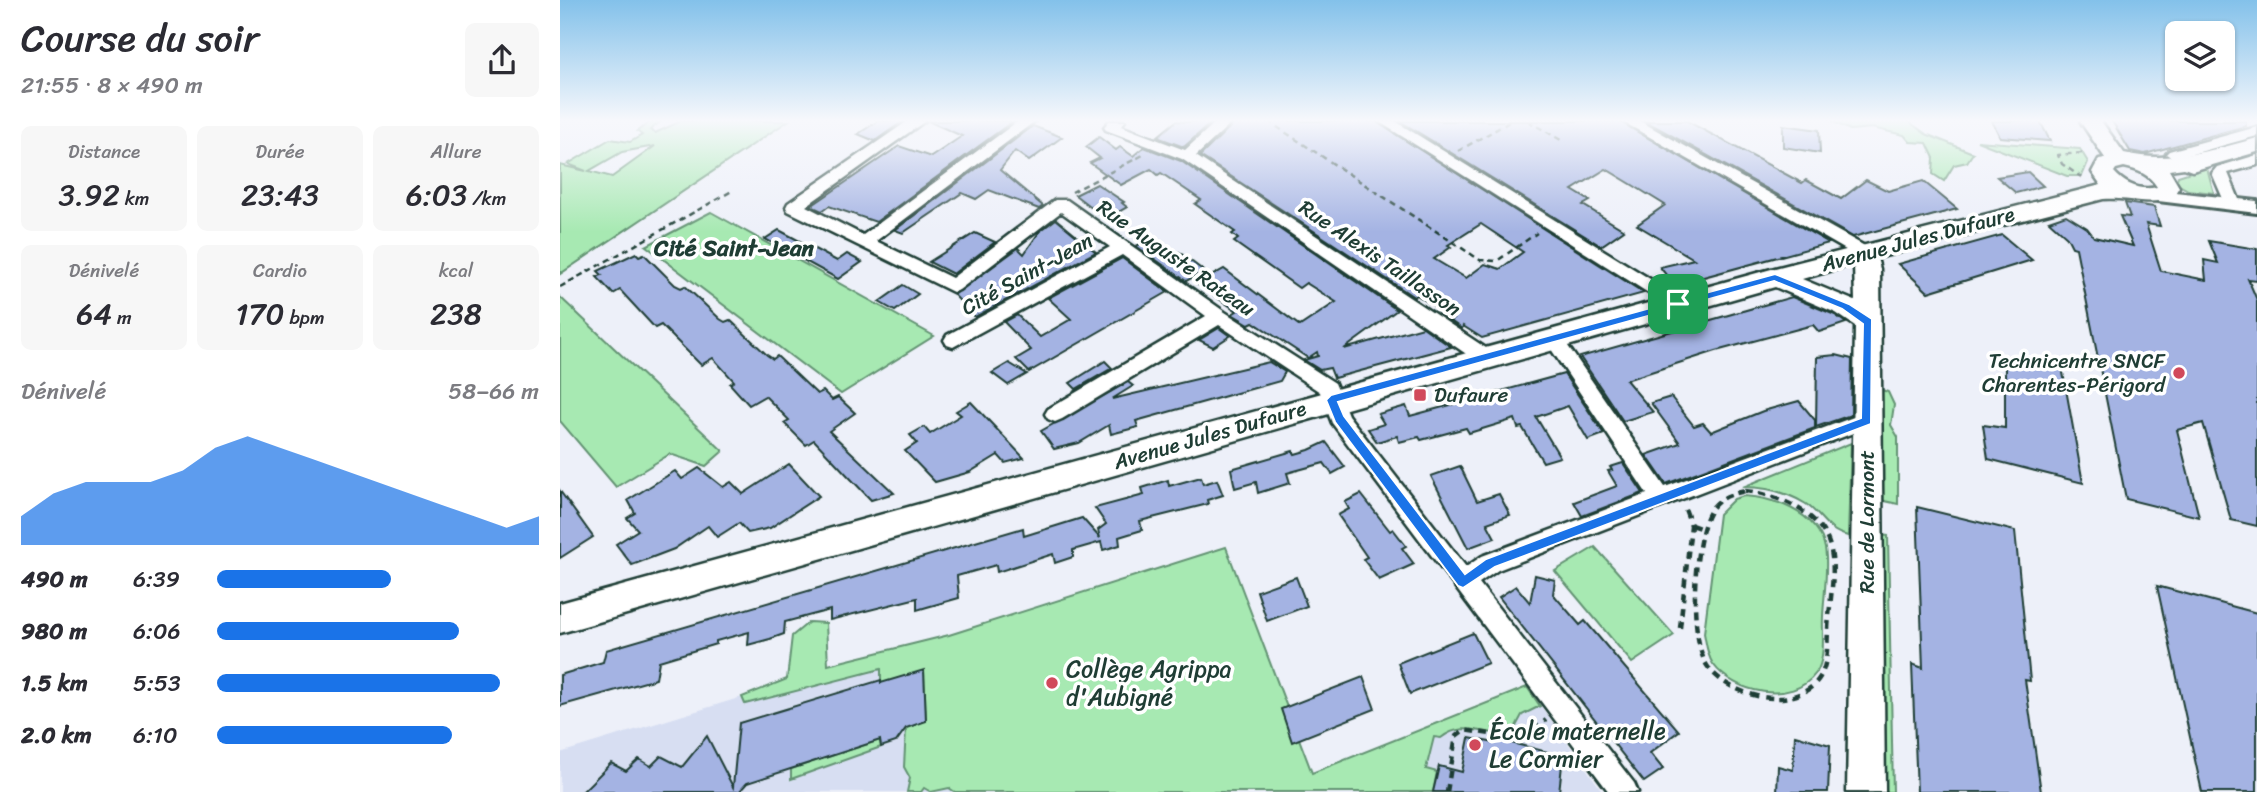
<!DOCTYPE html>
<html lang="fr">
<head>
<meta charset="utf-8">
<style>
	body { margin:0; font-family:Sriracha,sans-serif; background:#f7f7f7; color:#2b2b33; height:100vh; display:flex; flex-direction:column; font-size:26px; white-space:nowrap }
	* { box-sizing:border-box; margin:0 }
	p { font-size:23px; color:#7c7c81 }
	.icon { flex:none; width:38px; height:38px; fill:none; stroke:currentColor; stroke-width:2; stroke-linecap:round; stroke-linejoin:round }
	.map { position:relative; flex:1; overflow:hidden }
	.panel { display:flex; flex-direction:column; background:#fff; width:560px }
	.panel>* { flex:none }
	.buttons { position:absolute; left:1605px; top:21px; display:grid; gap:14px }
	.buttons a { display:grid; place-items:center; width:70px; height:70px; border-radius:10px; background:#fff; box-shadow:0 2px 5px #0004; font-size:35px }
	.pin { position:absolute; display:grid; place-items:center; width:60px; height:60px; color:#fff; margin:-30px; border-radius:14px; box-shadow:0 4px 10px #0006 }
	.round { display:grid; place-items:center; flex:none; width:74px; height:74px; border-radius:10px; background:#f7f7f7 }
	.headline { display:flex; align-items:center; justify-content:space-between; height:119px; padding:0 21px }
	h1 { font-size:38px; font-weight:600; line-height:52px }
	.stats { display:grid; grid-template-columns:repeat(3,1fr); gap:10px; height:119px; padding:7px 21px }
	.stats div { display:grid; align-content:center; border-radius:10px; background:#f7f7f7; text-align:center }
	.stats b { font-size:30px; font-weight:600 }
	.stats small { font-size:19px; font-weight:400 }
	.stats p { font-size:19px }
	.chart { height:196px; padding:14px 21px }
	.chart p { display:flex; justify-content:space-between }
	.chart svg { width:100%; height:126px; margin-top:7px; fill:#1a73e8; opacity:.7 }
	ul { padding:0 21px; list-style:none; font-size:23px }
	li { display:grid; grid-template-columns:112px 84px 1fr; align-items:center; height:52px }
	li i { height:18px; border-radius:9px; background:#1a73e8 }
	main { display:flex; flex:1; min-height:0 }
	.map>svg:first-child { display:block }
</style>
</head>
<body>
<main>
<section class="panel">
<div class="headline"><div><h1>Course du soir</h1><p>21:55 · 8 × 490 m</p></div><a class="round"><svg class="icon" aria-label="share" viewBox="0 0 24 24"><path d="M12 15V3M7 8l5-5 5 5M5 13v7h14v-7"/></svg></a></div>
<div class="stats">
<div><p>Distance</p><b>3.92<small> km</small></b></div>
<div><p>Durée</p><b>23:43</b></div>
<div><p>Allure</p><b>6:03<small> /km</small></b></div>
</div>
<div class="stats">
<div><p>Dénivelé</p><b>64<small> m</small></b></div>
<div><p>Cardio</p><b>170<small> bpm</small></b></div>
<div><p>kcal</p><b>238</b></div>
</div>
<div class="chart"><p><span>Dénivelé</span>58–66 m</p>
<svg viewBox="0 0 160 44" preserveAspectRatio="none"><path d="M0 44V34L10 26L20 22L30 22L40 22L50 18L60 10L70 6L80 10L90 14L100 18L110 22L120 26L130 30L140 34L150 38L160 34V44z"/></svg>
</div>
<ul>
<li><b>490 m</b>6:39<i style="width:54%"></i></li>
<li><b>980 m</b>6:06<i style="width:75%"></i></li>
<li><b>1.5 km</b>5:53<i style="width:88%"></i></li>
<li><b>2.0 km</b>6:10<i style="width:73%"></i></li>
</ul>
</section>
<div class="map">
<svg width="1697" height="792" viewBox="0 0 1697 792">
	<rect width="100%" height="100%" fill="#edf0f9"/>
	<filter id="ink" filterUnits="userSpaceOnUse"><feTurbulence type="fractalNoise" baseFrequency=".0143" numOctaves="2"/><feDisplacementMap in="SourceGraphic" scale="14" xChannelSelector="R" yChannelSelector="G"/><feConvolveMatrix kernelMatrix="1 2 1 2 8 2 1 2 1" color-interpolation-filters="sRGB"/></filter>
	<g filter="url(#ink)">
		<!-- built -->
		<polygon fill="#d7def2" points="666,547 752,773 967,687 1043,792 0,792 0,753 182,697 186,704 382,653"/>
		<!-- green -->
		<g fill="#a7e9b2" stroke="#639373" stroke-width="2" fill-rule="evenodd">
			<path d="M92 121H101L90 130 95 133 121 121H228L0 274V165L26 171 8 164 50 139 70 142 82 135 77 131ZM95 146 52 177 29 171 62 152Z"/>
			<polygon points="1272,121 1348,121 1366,134 1413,153 1407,162 1394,165 1384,181 1373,174 1374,158 1367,143 1350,142 1344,135 1312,128 1290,130"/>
			<polygon points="1417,141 1520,149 1528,162 1522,176 1507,176"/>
			<polygon points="1643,168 1647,168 1654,193 1628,190 1616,183 1618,176"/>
			<polygon points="151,212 374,336 281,394 86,246"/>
			<polygon points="0,297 163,451 146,466 110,454 56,487 0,421"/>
			<polygon points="1322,390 1328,392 1334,405 1331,425 1338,437 1338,504 1320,500"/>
			<path d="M1291 443 1288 536C1266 531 1263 516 1246 504 1227 492 1206 487 1183 487Z"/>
			<path d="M1184 496C1218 498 1265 516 1266 557 1267 576 1264 597 1263 616 1262 633 1266 659 1256 673 1232 706 1174 693 1153 664 1147 655 1146 643 1144 633L1159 514 1174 499Z"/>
			<polygon points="1320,535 1328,536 1333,792 1322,792"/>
			<path d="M666 547 752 773 967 687 980 706 962 715 953 732C927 739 906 718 881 738L874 737 866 769 877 772 873 792H395L389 788 371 792 364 788 361 792H347L350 778 344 767 346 728 366 720 364 671 321 684V669L185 704 182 697 227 679 232 636 249 622 266 623 268 665 389 635Z"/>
			<polygon points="1035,547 1114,635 1072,663 995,571"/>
			<polygon points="320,740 321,747 231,779 231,769"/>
		</g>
		<!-- building -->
		<g fill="#a4b3e3" stroke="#1f3d34" stroke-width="2" fill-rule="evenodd">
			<polygon points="318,121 343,121 315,141 298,134"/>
			<polygon points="368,121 453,121 316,222 269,206 262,211 251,206 339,146 371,157 402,136"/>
			<polygon points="616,121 626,122 653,121 624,147 597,137"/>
			<path d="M676 121H815L1084 293 922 338 903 326 902 329 889 320 893 319 857 295 854 297 640 156ZM921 224 963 252 940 269 925 264 906 278 874 259 891 247 888 245Z"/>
			<polygon points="840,121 1059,121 1269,243 1114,285 1100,267 1134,259 1077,225 1105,205 1071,184 1046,169 1012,190 1030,201 1023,205 1064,230 1041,246"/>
			<polygon points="1086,121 1127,121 1242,183 1246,180 1281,199 1306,180 1328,191 1363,181 1397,209 1293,237"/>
			<polygon points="1432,121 1480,121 1490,141 1440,137"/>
			<polygon points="1552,121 1686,121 1686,126 1585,154 1570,151"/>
			<polygon points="1223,125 1259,130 1260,153 1223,147"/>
			<polygon points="473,126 502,137 469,161 455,151 440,170 483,206 479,209 429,190 416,199 402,193 343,233 335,230"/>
			<polygon points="539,137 556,150 560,147 573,156 584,147 621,161 837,310 784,349 863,327 891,347 774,378 770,368 760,370 744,360 758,356 757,352 748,358 693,322 689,324 672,314 677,311 637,284 664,269 740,326 776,302 746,283 739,288 674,242 678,239 672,234 675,232 635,204 641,200 601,173 598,175 591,169 561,185 530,163 540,158 526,147"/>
			<polygon points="1468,172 1483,186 1456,193 1437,177"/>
			<polygon points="537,184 564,202 562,203 567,207 546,219 515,195"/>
			<polygon points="1565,203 1594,207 1600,226 1586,224 1601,271 1646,280 1644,260 1658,263 1649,241 1697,249 1697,280 1688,279 1697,300 1697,526 1671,520 1643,423 1617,430 1639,517 1566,499 1516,248 1512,247 1507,237 1489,221 1506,215 1527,228 1534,237 1573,246 1560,216 1570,217"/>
			<polygon points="496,219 536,252 415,317 394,295 458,248 464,254 480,231"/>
			<polygon points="219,230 277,261 287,254 302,262 278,279 205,239"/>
			<polygon points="415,233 435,242 393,274 369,262"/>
			<polygon points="1442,235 1472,260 1368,292 1338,264"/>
			<polygon points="593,237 617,254 619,252 644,271 626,281 576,246"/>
			<polygon points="76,253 79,256 84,254 115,285 121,288 125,286 160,319 165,322 170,320 207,355 213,359 217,356 257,394 263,391 272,400 278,397 295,413 269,431 334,493 311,500 254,440 246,445 224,423 229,420 205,396 189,405 170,384 174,381 153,358 141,365 101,325 95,328 60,290 53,294 37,277 42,275 38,271"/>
			<polygon points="562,258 608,292 469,372 456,359 471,350 444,322 457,315 480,337 511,319 488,298"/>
			<polygon points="343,285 358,294 335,311 319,302"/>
			<polygon points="1232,297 1275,315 1286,323 1259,332 1253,325 1156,351 1066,380 1093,412 1063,421 1020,357"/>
			<polygon points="659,328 670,336 653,347 639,340"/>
			<polygon points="1276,355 1292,359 1291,415 1256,427 1257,357"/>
			<polygon points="1445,356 1502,367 1523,483 1428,459 1423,425 1445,428"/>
			<polygon points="545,361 552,368 516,389 510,383"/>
			<polygon points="709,362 725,372 720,381 576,421 578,427 551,434 549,425 519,443 494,449 481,431 568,382 573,386 552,399"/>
			<polygon points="449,363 467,374 448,385 432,373"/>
			<polygon points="1004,374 1044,434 1028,440 1008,406 976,417 1000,457 983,462 962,427 958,428 955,419 909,433 906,428 861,440 859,437 839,442 837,436 817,442 808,429 824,424 818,414 846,406 850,416"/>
			<polygon points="1111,397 1134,426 1143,423 1151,432 1203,411 1239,401 1255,420 1255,428 1106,484 1086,455 1120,443 1091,403"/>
			<polygon points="411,402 464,458 445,463 438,455 410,472 375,482 345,451 357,443 350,435 364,427 370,434 401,415 396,411"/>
			<polygon points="766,442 785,467 772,474 764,463 727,473 730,483 698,493 696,482 675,488 671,469 733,451 735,454 749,450"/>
			<polygon points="1063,463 1083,493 1022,516 1014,502 1057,486 1048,471 1052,470 1050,467"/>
			<polygon points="229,464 259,496 210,528 188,533 179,523 157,537 148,526 114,549 72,565 56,544 78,530 67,518 75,513 68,500 115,471 122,479 139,468 163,487 171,482 183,494"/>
			<polygon points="900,466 917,501 939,494 950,515 927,523 935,538 908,548 871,476"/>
			<polygon points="641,477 643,484 657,480 663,495 647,500 648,504 580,521 582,530 559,537 560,545 543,550 541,542 513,550 513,557 495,563 493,554 437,572 436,565 397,576 399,598 367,607 357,610 357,598 270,620 270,610 225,622 224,634 210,639 188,645 189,632 156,641 156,644 99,661 96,679 0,706 0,675 43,662 46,650 463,528 464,536 522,518 540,538 538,530 546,524 535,508 584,495 582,488 608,480 609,486"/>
			<polygon points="0,491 33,537 0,558"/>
			<polygon points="801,494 830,531 833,529 846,546 842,548 854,564 819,580 803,559 807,557 778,515 789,509 785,502"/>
			<polygon points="1357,507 1455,531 1470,681 1465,680 1481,792 1357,792 1352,664 1363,668"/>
			<polygon points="975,575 995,580 993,594 1020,625 1025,621 1119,731 1090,753 1103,769 1084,782 939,597 956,586 970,603"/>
			<polygon points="736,577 747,606 707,621 697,591"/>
			<polygon points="1597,586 1697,613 1697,792 1642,792"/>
			<polygon points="913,633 928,663 850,694 838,663"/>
			<polygon points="364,670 366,721 346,728 336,742 321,747 320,740 240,766 187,783 179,792 22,792 51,763 66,771 79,759 91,766 101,756 122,767 147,736 173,787 179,723 321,680 321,683"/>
			<polygon points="803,677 815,709 732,742 721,709"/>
			<polygon points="1235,735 1270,745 1268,792 1217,792 1218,766 1233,770"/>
			<polygon points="909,738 935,743 936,739 1003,756 999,792 873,792 879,766 902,772"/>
		</g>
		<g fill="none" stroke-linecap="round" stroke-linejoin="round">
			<defs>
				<g id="minor">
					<polygon points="348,121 365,121 246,206 303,235 458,121 475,121 316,241 392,278 495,200 507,200 665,312 775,383 788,415 906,567 922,556 1087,494 987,343 984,338 987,333 999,333 1105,487 1307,412 1314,415 1317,420 1314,425 938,570 919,583 1074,783 1078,792 1049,792 772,423 760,392 659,325 502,419 495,422 488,419 485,414 488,409 646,316 562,255 393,347 387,345 384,340 387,335 550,247 501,212 399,290 393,292 228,211 226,207 228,203"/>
					<polygon points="549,121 565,121 561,126 625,150 657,121 673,121 636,156 932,352 934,357 932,362 918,362 622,159 546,130 544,127"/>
					<polygon points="818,121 835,121 1124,300 1127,304 1124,308 1112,308"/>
					<polygon points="1062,121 1080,121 1310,249 1312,253 1304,259 1298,257"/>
					<polygon points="1697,127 1697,136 1614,159 1606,154 1609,151"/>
					<polygon points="1697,155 1697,165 1668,173 1681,204 1673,209 1667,208 1652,173 1657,167"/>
				</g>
				<polygon id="tertiary" points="1597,190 1697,201 1697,213 1590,200 1587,196 1590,192"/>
				<path id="secondary" d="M1520 121H1541L1564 153C1610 164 1652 150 1697 138V152L1632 171 1624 168 1609 170 1619 187 1612 198C1586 206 1569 197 1543 199L1317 258 1320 269 1325 792H1287L1295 326 1276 313 1215 287 0 633V603L1215 268 1541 185 1532 172 1539 159 1545 158ZM1564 167C1578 170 1589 174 1597 187 1580 191 1566 185 1554 172L1556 169ZM1294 264 1295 301 1242 279Z"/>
			</defs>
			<!-- minor casing -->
			<use href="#minor" stroke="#1f3d34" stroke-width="5"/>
			<!-- tertiary casing -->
			<use href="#tertiary" stroke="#1f3d34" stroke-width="6"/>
			<!-- secondary casing -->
			<use href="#secondary" stroke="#1f3d34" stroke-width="5"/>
			<!-- path-far1 -->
			<g stroke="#1f3d34" stroke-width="2.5" stroke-dasharray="6 4.5" stroke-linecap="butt">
				<polyline points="708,121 920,260 937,261 977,233"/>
				<polyline points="968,121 1001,140"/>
				<polyline points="898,151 951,121"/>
				<polyline points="1522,153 1498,155 1502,164 1524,179"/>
				<polyline points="512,192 583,155"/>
				<polyline points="0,287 172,191"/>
			</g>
			<!-- path -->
			<g stroke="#1f3d34" stroke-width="4.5" stroke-dasharray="8 6" stroke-linecap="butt">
				<path d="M1185 491C1217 494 1264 513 1271 551 1276 576 1269 604 1268 630 1267 646 1268 663 1260 677 1237 714 1170 697 1148 667 1128 640 1132 533 1153 507 1161 497 1172 494 1185 491Z"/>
				<polyline points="1131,525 1143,529"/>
				<polyline points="1120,628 1131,525 1124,506"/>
				<polyline points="887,792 896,736 904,730 964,739 986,720"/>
			</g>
			<!-- minor -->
			<use href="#minor" fill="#fff" fill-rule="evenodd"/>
			<!-- tertiary -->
			<use href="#tertiary" fill="#fff" fill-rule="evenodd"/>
			<!-- secondary -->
			<use href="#secondary" fill="#fff" fill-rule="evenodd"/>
		</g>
	</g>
	<!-- sky -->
	<linearGradient id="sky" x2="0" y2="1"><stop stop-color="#83c1ea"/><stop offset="0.52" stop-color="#f7f8fc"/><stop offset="1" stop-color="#f7f8fc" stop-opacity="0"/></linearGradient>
	<rect width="1697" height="232" fill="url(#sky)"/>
	<!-- route -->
	<path fill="#1a73e8" stroke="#fff" stroke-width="2" fill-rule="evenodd" d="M1215 274 1289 304 1312 319 1311 424 935 567 903 588 898 586 775 422 766 400 771 395ZM1214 281 1282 309 1303 324 1301 418 926 559 905 574 784 416 778 402Z"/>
	<!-- markers -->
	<g fill="#d1495b" stroke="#fff" stroke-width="2.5">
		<circle cx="1619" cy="373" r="7"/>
		<rect x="853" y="388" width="14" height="14" rx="3.5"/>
		<circle cx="492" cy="683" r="7"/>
		<circle cx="915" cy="745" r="7"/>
	</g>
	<g text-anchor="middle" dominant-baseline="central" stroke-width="7" stroke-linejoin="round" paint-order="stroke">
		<!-- street labels -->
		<g font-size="21" fill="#1f3d34" stroke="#fff">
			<text transform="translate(1358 239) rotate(-15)">Avenue Jules Dufaure</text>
			<text transform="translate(616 258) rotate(35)">Rue Auguste Rateau</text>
			<text transform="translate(820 258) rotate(34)">Rue Alexis Taillasson</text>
			<text transform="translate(467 274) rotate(-29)">Cité Saint-Jean</text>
			<text transform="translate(650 435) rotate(-16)">Avenue Jules Dufaure</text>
			<text transform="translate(1307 522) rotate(-90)">Rue de Lormont</text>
		</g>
		<!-- poi labels -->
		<g font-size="21" fill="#1f3d34" stroke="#fff" text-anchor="end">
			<text x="1605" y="361">Technicentre SNCF<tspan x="1605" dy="24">Charentes-Périgord</tspan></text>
			<text x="874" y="395" text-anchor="start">Dufaure</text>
		</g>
		<!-- neighbourhood labels -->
		<g font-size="23" font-weight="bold" fill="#1f3d34" stroke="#fff">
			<text x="174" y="248">Cité Saint-Jean</text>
		</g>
		<!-- near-poi labels -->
		<g font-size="24" fill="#1f3d34" stroke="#fff" text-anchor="start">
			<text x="506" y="669">Collège Agrippa<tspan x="506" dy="28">d'Aubigné</tspan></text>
			<text x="929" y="731">École maternelle<tspan x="929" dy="28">Le Cormier</tspan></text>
		</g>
	</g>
</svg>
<div class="buttons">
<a><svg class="icon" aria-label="layers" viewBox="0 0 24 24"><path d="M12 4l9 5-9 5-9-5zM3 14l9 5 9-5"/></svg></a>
</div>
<div class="pin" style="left:1118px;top:304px;background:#1e9e55"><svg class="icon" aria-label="arrive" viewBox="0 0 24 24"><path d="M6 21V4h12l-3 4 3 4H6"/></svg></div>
</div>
</main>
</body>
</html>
